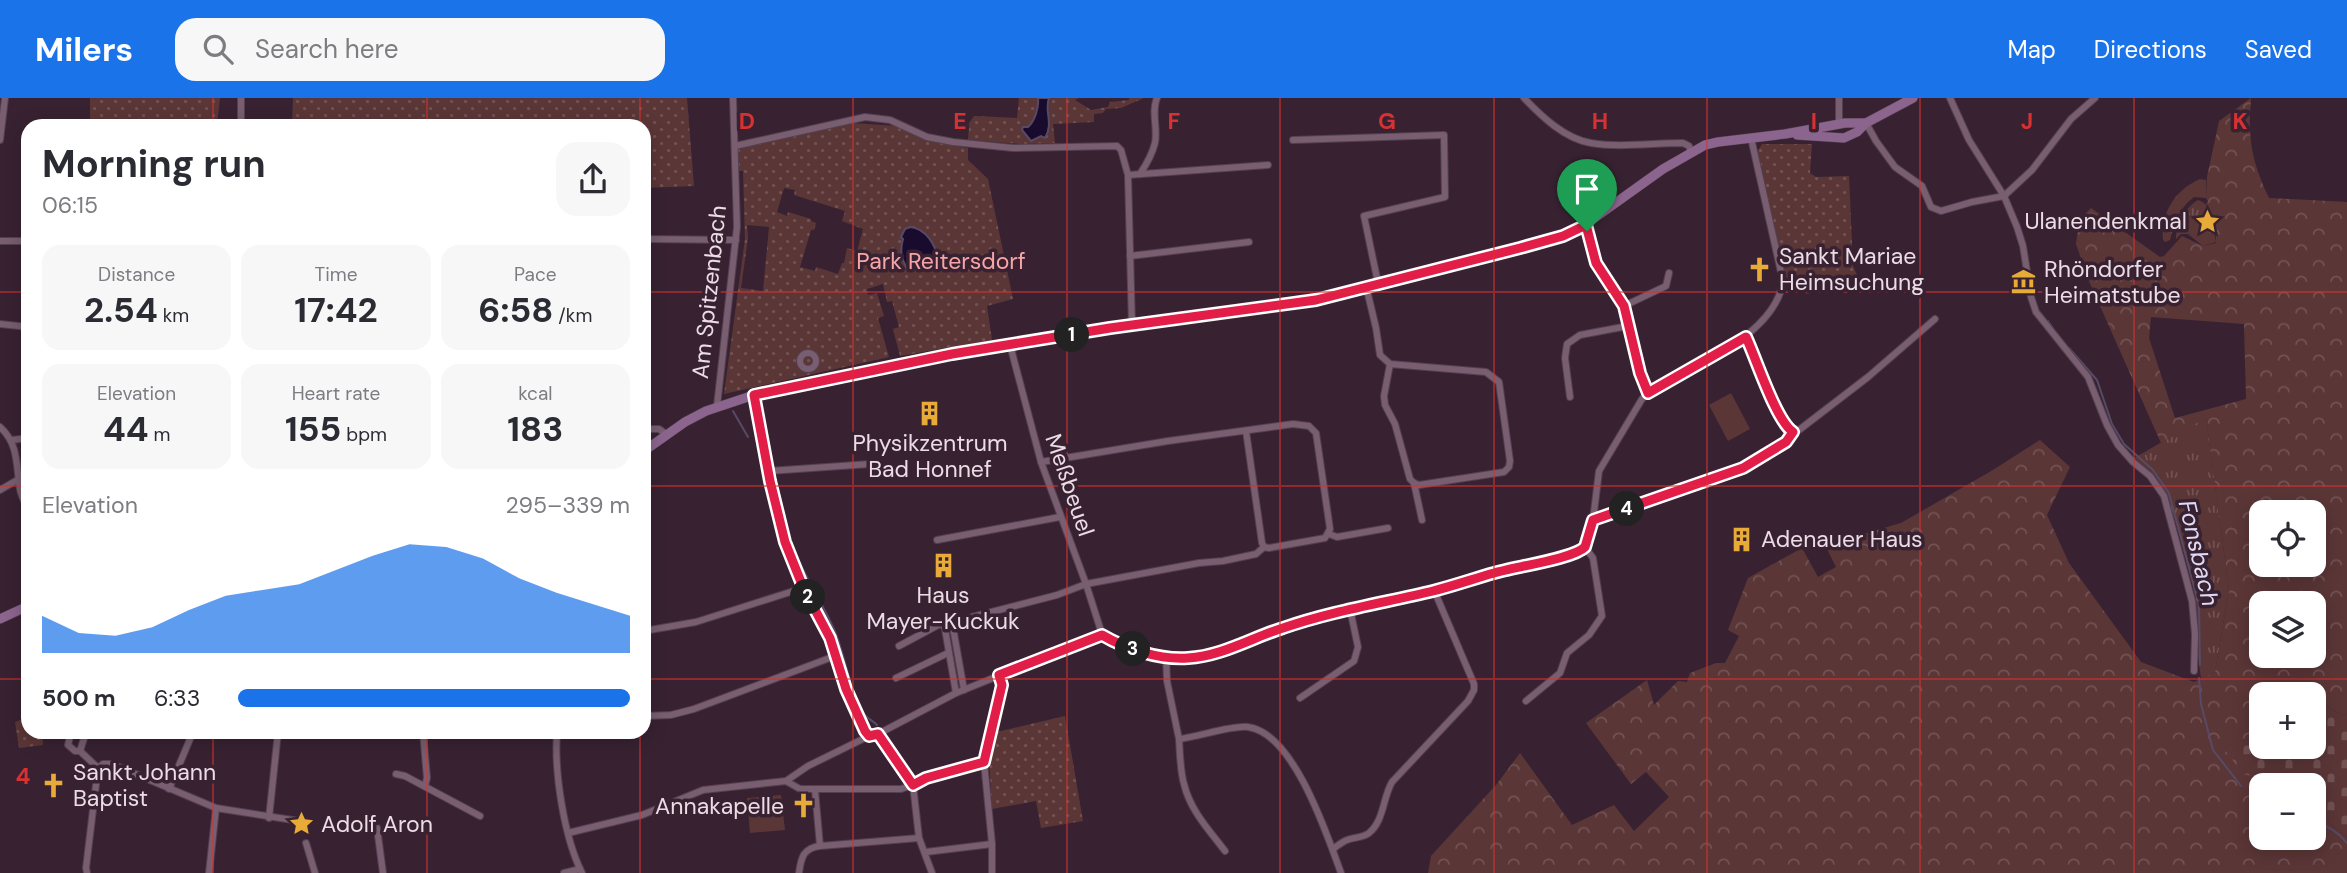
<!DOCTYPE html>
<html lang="en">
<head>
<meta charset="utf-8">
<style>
	body { margin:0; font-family:"DM Sans",sans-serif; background:#f7f7f7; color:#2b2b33; height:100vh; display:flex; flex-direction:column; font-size:26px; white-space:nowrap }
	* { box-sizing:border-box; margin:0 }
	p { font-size:23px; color:#7c7c81 }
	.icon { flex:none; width:38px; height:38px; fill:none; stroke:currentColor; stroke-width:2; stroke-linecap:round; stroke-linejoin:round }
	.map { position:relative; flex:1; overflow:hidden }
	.details { position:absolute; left:21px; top:21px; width:630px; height:620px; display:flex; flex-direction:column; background:#fff; border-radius:21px; box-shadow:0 4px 18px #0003 }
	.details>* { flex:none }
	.controls { position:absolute; left:2249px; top:402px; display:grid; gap:14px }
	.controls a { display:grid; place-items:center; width:77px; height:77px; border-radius:14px; background:#fff; box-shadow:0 4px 18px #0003; font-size:35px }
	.pin { position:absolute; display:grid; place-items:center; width:60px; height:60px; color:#fff; margin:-72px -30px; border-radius:50% 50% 50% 0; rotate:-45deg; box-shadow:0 0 7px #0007 }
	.pin .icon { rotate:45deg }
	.km { position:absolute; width:35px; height:35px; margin:-18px; border-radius:50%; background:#222; color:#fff; font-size:19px; line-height:35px; text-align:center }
	.round { display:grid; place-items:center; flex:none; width:74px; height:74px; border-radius:21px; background:#f7f7f7 }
	.headline { display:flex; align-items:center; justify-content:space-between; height:119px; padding:0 21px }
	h1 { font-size:38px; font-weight:700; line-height:52px }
	.figures { display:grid; grid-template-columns:repeat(3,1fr); gap:10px; height:119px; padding:7px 21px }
	.figures div { display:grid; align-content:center; border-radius:18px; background:#f7f7f7; text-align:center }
	.figures b { font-size:35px; font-weight:700 }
	.figures small { font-size:19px; font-weight:400 }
	.figures p { font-size:19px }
	.chart { height:196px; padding:14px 21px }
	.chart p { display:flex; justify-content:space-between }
	.chart svg { width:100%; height:126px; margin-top:7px; fill:#1a73e8; opacity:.7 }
	ul { padding:0 21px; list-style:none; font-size:23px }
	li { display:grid; grid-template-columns:112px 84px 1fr; align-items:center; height:52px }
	li i { height:18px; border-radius:9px; background:#1a73e8 }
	header { display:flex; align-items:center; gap:42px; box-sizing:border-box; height:98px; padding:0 35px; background:#1a73e8; color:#fff }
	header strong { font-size:33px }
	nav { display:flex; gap:38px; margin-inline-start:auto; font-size:24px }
	.search { width:490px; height:63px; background:#f7f7f7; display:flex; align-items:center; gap:18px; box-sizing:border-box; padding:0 24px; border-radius:21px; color:#7c7c81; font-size:26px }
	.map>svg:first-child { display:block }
</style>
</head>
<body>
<header>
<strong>Milers</strong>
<div class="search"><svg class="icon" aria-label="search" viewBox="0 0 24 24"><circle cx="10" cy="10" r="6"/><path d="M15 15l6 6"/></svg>Search here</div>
<nav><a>Map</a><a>Directions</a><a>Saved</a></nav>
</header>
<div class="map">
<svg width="2347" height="775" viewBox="0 0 2347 775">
	<defs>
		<pattern id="grass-tufts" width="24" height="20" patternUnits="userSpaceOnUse" patternTransform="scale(1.75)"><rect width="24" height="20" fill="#5b3637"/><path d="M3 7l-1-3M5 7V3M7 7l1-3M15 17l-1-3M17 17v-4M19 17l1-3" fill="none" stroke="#735254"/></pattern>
		<pattern id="forest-crowns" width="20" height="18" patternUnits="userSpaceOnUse" patternTransform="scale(1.75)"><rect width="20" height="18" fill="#5b3637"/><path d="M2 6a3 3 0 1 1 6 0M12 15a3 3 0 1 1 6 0" fill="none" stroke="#735254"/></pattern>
		<pattern id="cemetery-stones" width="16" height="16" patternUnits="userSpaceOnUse" patternTransform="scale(1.75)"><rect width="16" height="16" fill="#5b3637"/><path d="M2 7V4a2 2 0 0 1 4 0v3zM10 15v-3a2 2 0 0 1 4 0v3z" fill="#735254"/></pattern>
		<pattern id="park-dots" width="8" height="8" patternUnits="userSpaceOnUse" patternTransform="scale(1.75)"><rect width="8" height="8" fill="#5b3637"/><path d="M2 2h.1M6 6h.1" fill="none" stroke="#735254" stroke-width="1.8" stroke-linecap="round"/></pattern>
	</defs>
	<rect width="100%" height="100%" fill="#382232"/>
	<!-- grass -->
	<g fill="url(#grass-tufts)">
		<path d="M2200 81 2206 82V100L2194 99C2179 110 2174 126 2170 142L2165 144 2163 142C2161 114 2175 92 2200 81Z"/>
		<path d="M2198 102C2218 110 2213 128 2216 144L2203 148 2188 136H2181L2176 141C2176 126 2185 110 2198 102Z"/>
		<polygon points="2206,319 2229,492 2215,574 2201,581 2198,558 2199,535 2194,493 2177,429 2166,396 2151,374 2134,360"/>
	</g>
	<!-- forest -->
	<path fill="url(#forest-crowns)" fill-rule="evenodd" d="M2251 0C2251 8 2249 19 2250 28 2250 55 2258 77 2269 100L2347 104V614L2344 618 2327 609 2314 616V597H2261V637L2224 649 2266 688H2261V740H2314V718L2328 724 2347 739V775H1428L1431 758 1496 687 1520 655 1572 727 1614 707 1634 733 1669 699 1646 674 1631 686 1586 625 1647 582 1654 607 1678 583 1687 584 1690 575 1716 565H1725L1739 538 1728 532 1748 480 1802 450 1818 479 1836 469 1825 447 1901 425 1993 372 2040 342 2070 369 2047 417 2069 465 2141 564 2194 584 2215 574 2229 492 2206 320 2161 345 2088 181 2076 146 2079 122 2091 110 2160 159 2164 158 2182 138 2203 148 2216 145V124L2206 106 2208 103 2206 100 2207 79 2219 23ZM2151 219 2244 226 2246 301 2175 320 2149 240ZM2261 415H2314V467H2261ZM2261 506H2314V558H2261Z"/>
	<!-- cemetery -->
	<polygon fill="url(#cemetery-stones)" points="2327,609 2344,618 2347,614 2347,739 2328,724 2314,718 2314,688 2266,688 2256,679 2243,676 2223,649 2261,637 2261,649 2314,649 2314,616"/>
	<!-- park -->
	<g fill="url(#park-dots)" fill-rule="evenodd">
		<polygon points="90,0 220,0 217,28 90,28"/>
		<polygon points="293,0 687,0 694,88 644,90 644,28 292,28"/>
		<path d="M1019 0H1038C1039 10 1035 23 1028 29L1036 40 1041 38 1049 13 1047 5 1049 0H1079L1075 2 1091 12 1108 9 1110 4 1129 2V0H1144L1121 10 1106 11 1103 15 1094 16V24L1053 26 1055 45 1020 46 968 42 969 25 974 18 1017 20Z"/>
		<path d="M852 25 898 28 929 43 968 50V62L988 81 1013 201 987 208 992 242 900 258 893 231 899 229 892 203 887 204 883 186 867 191 868 197 877 195 884 218 878 220 889 259 724 296 745 141 743 73H738V51ZM784 90 795 92 794 97 845 113 842 123 863 131 857 153 847 150 844 165H842L838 176 816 169 815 173 800 169 811 132H814L816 125 811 123V121L788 114 787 118 777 114ZM747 127 769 129 763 193 741 190 748 140Z"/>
		<polygon points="1762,46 1812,46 1810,75 1816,79 1849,78 1853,168 1858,179 1808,196 1788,189 1756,56"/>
		<polygon points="1065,618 1083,723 1041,730 1036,703 992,711 989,659 992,635"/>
		<polygon points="28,619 28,634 42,634 43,647 19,650 15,624"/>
	</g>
	<!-- pitch -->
	<g fill="#5b3637">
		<polygon points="1731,295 1750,331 1728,343 1709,307"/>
		<polygon points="781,697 785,732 750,735 747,700"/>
	</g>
	<!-- water -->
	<g fill="#180b2e" stroke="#574a65" stroke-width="2">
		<path d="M1038 0H1049C1044 13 1054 25 1045 40L1041 38 1031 43 1022 32 1023 29H1028C1035 23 1039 9 1038 0Z"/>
		<path d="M910 129C925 130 938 148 936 162L929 167 928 171 906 169C901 159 900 152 903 141L901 139 905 131Z"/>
	</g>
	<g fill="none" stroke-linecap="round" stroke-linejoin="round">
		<!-- stream -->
		<g stroke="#574a65" stroke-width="2">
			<polyline points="2048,223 2054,232"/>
			<polyline points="2069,250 2097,282 2112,326 2124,346 2153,372 2169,395 2199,507 2200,567"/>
			<polyline points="733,313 748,339"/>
			<path d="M780 398C782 445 814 488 833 529 845 554 849 594 864 616 867 620 873 623 877 627"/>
			<polyline points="2199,580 2201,606 2213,652 2241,688"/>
			<polyline points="2258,702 2261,703"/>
			<path d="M2314 723C2326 727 2338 734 2347 745"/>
		</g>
		<defs>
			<g id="street">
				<path d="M1524 0C1541 18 1565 41 1591 45 1620 50 1653 45 1683 45L1689 48 1691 54"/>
				<polyline points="1839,0 1839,26"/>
				<polyline points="1950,0 1969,42 2004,98 2017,129 2023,148 2031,199 2036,214 2088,279 2107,327 2118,347 2133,364 2150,378 2164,398 2192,503 2195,536 2194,573"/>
				<polyline points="1866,25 1876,43 1895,69 1922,88 1931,109 1941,113 1972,104 2004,98 2032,72 2071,21 2095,0"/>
				<polyline points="241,28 241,0"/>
				<polyline points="0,42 5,0"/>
				<polyline points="1293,42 1444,37 1445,99 1364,118 1378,185"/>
				<polyline points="735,48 865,19 890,22 927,39 953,44 1013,50 1117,48 1121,52 1128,77 1132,228"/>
				<path d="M1140 76C1146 67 1152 57 1155 45 1158 30 1151 14 1157 0"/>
				<polyline points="1128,77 1268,67"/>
				<polyline points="1586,126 1596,165 1624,208 1640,275 1648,295"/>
				<polyline points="644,141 736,142"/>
				<polyline points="0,143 28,143"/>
				<polyline points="1130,158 1249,144"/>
				<polyline points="1366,188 1376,230 1380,257 1390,266 1486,274 1499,284 1510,363 1509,369 1504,374 1419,387 1414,385 1410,381 1395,326 1385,307 1384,298 1390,266"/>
				<polyline points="1624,208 1666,188 1669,175"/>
				<polyline points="0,226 28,229"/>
				<path d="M1746 239C1755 260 1777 324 1793 334"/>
				<polyline points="1010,247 1041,364 1086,486 1102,536"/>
				<circle cx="808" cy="263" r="8"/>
				<polyline points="754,297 770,382 785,444 803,490 830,540 846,591 859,622 869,638"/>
				<polyline points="1570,299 1565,260 1567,246 1580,237 1628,228"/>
				<polyline points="717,308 737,129 733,0"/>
				<path d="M0 329C19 346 16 368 20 391 21 398 25 405 28 411"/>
				<polyline points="644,331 659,331 666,336"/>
				<polyline points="12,342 28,340"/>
				<polyline points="1041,364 1168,343 1293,326 1309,328 1316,335 1330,431 1325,440 1269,450 1264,449 1262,445 1246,333"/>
				<polyline points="769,373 870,366"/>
				<polyline points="1414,385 1422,422"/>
				<polyline points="0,392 19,381"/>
				<polyline points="1593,422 1743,370 1786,344 1793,334 1799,332 1868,279 1935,221"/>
				<polyline points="1329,436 1337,439 1388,430"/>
				<polyline points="937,442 1060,419"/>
				<polyline points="644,533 696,524 803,490"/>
				<path d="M1102 536 1124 550 1166 559 1184 560 1206 558 1224 553 1282 530 1350 511 1434 492 1583 452 1593 422 1599 373 1642 301 1648 295C1690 271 1776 237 1783 183L1751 40"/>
				<polyline points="899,548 942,525 945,531 956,595"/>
				<path d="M1166 559 1167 583 1179 641C1198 639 1232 627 1248 629 1294 635 1327 737 1341 775"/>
				<polyline points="896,580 948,555"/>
				<polyline points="964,592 952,524 1057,497 1086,486 1199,465 1223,463 1256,456 1264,449"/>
				<polyline points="1300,600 1354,563 1358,549 1350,511"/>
				<polyline points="1526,603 1560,575 1567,555 1589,537 1602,518 1593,460 1585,449"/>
				<polyline points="644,618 671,617 694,611 835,558"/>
				<polyline points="71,634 68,647 75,653 80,653 98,670"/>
				<polyline points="423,634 427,680 425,688"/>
				<path d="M557 634C554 674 564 739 582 775"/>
				<polyline points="878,636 913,687 919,740 932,775"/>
				<path d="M1179 641C1180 656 1180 672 1184 686 1190 712 1209 732 1225 753"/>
				<polyline points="80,653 86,634"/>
				<polyline points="98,670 103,666 112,666 216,710 299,723"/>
				<polyline points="396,676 405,678 480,718"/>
				<polyline points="786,683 808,668 869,638 878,636 956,595 1102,536"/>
				<polyline points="169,691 193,634"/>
				<polyline points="815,692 820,748 919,740"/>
				<polyline points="269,720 278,634"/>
				<polyline points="377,730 383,775"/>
				<polyline points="568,735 642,717 703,692 786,683 800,691 901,691 913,687 926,680 984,664"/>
				<polyline points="306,745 315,775"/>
				<path d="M1333 751C1337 748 1342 744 1347 742 1354 739 1363 740 1369 735 1384 723 1383 699 1392 684L1468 603 1474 592V586L1434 492"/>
				<polyline points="926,754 992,746"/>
				<polyline points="87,775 86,770 98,670"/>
				<polyline points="209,775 216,710"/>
				<polyline points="564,775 580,771"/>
				<path d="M799 775C801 760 803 750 820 748"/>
				<polyline points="992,775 992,746 984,664 1002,587 999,577"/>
			</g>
			<g id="secondary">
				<polyline points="1797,37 1844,40 1857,34 1866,25 1913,0"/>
				<polyline points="644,353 685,324 706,313 754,297 952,256 1110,230 1316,202 1520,150 1563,138 1586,126 1663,71 1705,47 1718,44 1785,36 1845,25 1866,25"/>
				<polyline points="0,521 28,508"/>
			</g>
		</defs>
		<!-- street casing -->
		<use href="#street" stroke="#53414f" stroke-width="8"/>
		<!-- secondary casing -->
		<use href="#secondary" stroke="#53414f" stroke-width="10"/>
		<!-- street -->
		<use href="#street" stroke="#785e70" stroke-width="6"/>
		<!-- secondary -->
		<use href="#secondary" stroke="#8c658f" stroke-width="9"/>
	</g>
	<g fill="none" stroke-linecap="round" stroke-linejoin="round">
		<defs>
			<path id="route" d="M1586 127 1596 165 1624 208 1640 275 1648 295 1746 239C1756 260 1776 323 1793 334L1786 344 1743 370 1593 422 1585 449C1573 461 1513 469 1494 475 1473 481 1453 488 1433 493 1383 505 1332 513 1283 530 1251 540 1222 558 1188 560 1159 562 1126 551 1102 537L999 577 1002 587 984 664 926 680 913 687 878 636 869 638 865 633 846 591 830 540 803 489 785 444 770 383 754 297 952 256 1110 230 1316 202 1520 150 1563 138Z"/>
		</defs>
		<!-- route casing -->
		<use href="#route" stroke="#fff" stroke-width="14"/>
		<!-- route -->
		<use href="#route" stroke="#e11d48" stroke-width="9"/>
	</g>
	<!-- grid -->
	<path fill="none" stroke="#d73132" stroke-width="2" stroke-opacity="0.55" d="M213 0V28M427 0V28M640 0V28M853 0V775M1067 0V775M1280 0V775M1494 0V775M1707 0V775M1920 0V775M2134 0V775M0 194H28M644 194H2347M0 388H28M644 388H2347M0 581H28M644 581H2347M213 634V775M427 634V775M640 634V775"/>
	<!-- icons -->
	<defs>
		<symbol id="sight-bare" viewBox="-9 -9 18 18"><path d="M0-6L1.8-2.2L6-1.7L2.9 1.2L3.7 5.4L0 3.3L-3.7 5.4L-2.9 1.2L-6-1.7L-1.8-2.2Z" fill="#e8ab37" stroke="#382232" stroke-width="2.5" paint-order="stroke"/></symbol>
		<symbol id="church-bare" viewBox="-9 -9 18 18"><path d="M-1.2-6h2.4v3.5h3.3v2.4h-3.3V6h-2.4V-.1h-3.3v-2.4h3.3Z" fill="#e8ab37" stroke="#382232" stroke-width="2.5" paint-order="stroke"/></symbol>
		<symbol id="museum-bare" viewBox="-9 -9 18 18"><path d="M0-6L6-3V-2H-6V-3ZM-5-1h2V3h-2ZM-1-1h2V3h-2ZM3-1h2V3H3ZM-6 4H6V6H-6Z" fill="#e8ab37" stroke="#382232" stroke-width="2.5" paint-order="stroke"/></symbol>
		<symbol id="building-bare" viewBox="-9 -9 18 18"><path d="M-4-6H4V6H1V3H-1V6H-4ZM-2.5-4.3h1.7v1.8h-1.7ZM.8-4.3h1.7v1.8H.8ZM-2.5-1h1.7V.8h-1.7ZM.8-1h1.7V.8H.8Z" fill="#e8ab37" stroke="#382232" stroke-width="2.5" paint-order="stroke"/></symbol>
	</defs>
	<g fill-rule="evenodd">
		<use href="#sight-bare" x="2190" y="106" width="35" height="35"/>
		<use href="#church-bare" x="1742" y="154" width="35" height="35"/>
		<use href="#museum-bare" x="2006" y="166" width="35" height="35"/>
		<use href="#building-bare" x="912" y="298" width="35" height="35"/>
		<use href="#building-bare" x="1724" y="424" width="35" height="35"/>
		<use href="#building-bare" x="926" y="450" width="35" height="35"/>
		<use href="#church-bare" x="36" y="670" width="35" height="35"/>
		<use href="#church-bare" x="786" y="690" width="35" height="35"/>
		<use href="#sight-bare" x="284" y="708" width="35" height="35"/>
	</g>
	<g text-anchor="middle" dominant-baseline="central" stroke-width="7" stroke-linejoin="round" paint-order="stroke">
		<!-- poi labels -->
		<g font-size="23" fill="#ebdce6" stroke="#382232" text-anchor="start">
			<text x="2187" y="123" text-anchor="end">Ulanendenkmal</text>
			<text x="1779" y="158">Sankt Mariae<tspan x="1779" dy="26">Heimsuchung</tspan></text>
			<text x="2044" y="171">Rhöndorfer<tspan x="2044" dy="26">Heimatstube</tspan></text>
			<text x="930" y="345" text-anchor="middle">Physikzentrum<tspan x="930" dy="26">Bad Honnef</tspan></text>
			<text x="1761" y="441">Adenauer Haus</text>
			<text x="943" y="497" text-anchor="middle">Haus<tspan x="943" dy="26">Mayer-Kuckuk</tspan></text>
			<text x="73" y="674">Sankt Johann<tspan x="73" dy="26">Baptist</tspan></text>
			<text x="784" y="708" text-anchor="end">Annakapelle</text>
			<text x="321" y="726">Adolf Aron</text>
		</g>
		<!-- park labels -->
		<g font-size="23" fill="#f7a5a7" stroke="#382232">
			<text x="941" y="163">Park Reitersdorf</text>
		</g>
		<!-- street labels -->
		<g font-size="23" fill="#ebdce6" stroke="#382232">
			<text transform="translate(709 194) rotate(-84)">Am Spitzenbach</text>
			<text transform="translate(1070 387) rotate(71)">Meßbeuel</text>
		</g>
		<!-- water labels -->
		<g font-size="24" font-style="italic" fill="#e0daf6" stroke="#382232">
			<text transform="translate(2199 455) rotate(77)">Fonsbach</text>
		</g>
	</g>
	<g font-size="23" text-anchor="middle" font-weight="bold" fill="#d73132" stroke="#382232" stroke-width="7" stroke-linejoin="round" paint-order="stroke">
		<text x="747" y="31">D</text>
		<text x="960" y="31">E</text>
		<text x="1174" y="31">F</text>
		<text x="1387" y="31">G</text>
		<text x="1600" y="31">H</text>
		<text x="1814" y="31">I</text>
		<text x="2027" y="31">J</text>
		<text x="2240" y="31">K</text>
		<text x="23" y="686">4</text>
	</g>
</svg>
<div class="controls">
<a><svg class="icon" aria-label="locate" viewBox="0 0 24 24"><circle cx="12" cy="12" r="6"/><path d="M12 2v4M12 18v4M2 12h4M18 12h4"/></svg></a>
<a><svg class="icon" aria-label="layers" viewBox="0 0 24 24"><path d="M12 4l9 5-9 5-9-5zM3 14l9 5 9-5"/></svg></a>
<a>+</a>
<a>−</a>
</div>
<div class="pin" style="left:1587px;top:133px;background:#1e9e55"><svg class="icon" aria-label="arrive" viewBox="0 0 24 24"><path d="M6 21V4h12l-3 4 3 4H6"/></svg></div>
<b class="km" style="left:1072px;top:237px">1</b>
<b class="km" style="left:808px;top:499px">2</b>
<b class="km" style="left:1133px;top:551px">3</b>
<b class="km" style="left:1627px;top:411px">4</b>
<section class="details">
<div class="headline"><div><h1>Morning run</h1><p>06:15</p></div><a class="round"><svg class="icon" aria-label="share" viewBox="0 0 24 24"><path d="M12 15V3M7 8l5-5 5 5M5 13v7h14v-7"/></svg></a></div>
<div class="figures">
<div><p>Distance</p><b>2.54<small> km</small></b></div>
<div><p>Time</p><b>17:42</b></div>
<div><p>Pace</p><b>6:58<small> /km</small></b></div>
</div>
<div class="figures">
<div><p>Elevation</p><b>44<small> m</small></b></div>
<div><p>Heart rate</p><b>155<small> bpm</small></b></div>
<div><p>kcal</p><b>183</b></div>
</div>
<div class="chart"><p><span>Elevation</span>295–339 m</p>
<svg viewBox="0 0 160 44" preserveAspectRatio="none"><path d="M0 44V31L10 37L20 38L30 35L40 29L50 24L60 22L70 20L80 15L90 10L100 6L110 7L120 11L130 18L140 23L150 27L160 31V44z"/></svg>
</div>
<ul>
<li><b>500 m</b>6:33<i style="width:100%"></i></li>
</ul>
</section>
</div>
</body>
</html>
